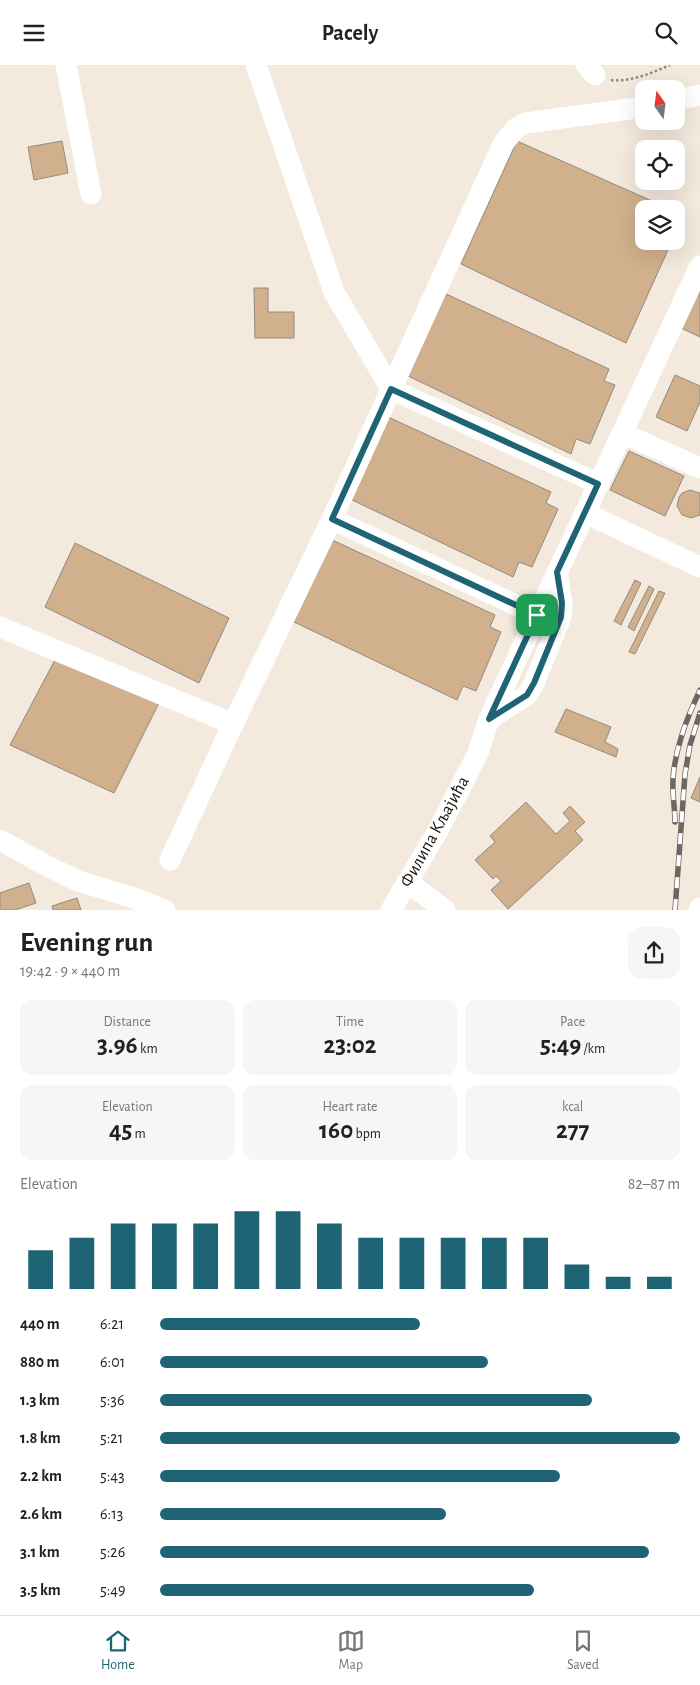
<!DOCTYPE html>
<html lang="en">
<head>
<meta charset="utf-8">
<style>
	body { margin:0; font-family:"Alegreya Sans",sans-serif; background:#f6f6f6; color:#222; height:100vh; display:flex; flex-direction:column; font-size:19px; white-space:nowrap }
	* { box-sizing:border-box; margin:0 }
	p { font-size:16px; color:#767676 }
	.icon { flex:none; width:28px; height:28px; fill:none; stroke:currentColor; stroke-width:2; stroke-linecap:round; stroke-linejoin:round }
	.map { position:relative; height:845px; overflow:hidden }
	.panel { display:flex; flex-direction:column; background:#fff; flex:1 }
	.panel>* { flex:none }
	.needle { width:32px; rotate:346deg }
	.tools { position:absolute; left:635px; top:15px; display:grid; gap:10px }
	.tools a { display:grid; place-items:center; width:50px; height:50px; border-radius:10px; background:#fff; box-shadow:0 5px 20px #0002; font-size:25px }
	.pin { position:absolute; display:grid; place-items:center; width:42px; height:42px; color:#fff; margin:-21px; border-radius:10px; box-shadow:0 2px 8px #0006 }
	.round { display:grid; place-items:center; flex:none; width:52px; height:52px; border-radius:15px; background:#f6f6f6 }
	.headline { display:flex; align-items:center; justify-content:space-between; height:85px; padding:0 20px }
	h1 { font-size:28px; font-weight:700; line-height:38px }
	.metrics { display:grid; grid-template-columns:repeat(3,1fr); gap:8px; height:85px; padding:5px 20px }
	.metrics div { display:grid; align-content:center; border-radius:12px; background:#f6f6f6; text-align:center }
	.metrics b { font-size:25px; font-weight:700 }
	.metrics small { font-size:14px; font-weight:400 }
	.metrics p { font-size:14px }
	.chart { height:140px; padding:10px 20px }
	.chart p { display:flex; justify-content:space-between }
	.chart svg { width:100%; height:90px; margin-top:5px; stroke:#1f6475; stroke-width:6 }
	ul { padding:0 20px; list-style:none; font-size:16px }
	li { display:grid; grid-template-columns:80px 60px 1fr; align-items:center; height:38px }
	li i { height:12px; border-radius:6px; background:#1f6475 }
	header { display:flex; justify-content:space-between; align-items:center; height:65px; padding:0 20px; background:#fff; font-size:22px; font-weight:700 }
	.tabs { display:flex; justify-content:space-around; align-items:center; height:70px; border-top:1px solid #e0e0e0; background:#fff; font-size:14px; color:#767676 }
	.tabs a { display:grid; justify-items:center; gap:2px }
	.tabs .on { color:#1f6475 }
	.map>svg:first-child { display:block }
</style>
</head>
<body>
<header><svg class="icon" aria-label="menu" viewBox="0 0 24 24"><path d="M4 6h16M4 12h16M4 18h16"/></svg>Pacely<svg class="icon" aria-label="search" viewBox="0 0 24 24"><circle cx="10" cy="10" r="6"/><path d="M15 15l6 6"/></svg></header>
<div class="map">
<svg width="700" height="845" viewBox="0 0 700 845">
	<rect width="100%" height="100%" fill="#f4e9dd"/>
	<!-- building -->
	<g fill="#d0b08d" stroke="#948a7f">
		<polygon points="62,76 68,108 34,115 28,82"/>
		<polygon points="517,76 670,144 644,144 644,176 672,176 626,278 461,199"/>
		<polygon points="676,147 684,150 676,168"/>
		<polygon points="254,223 268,223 268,247 294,247 294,273 255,273"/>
		<polygon points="700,224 700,272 681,263"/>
		<polygon points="444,228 609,304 604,316 615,320 590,379 576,374 571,389 406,310"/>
		<polygon points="675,310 700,321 700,337 687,366 656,352"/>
		<polygon points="386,351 551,427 546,438 558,444 532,502 519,497 513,512 348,433"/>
		<polygon points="629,386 684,411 665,451 610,425"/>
		<polygon points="690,425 700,428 700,450 691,453 682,450 677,441 679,432 682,428"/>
		<polygon points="330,474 495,550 490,562 501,567 476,626 463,621 457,635 292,556"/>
		<polygon points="75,478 229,553 199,618 45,542"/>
		<polygon points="635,515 641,518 621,560 614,556"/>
		<polygon points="649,521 654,524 634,566 628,562"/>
		<polygon points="659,526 665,528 635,589 629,587"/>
		<polygon points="57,591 159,638 114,728 10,680"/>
		<polygon points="566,644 611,662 605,677 618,684 616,692 555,667"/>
		<polygon points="700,712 700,737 691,733"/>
		<polygon points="526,737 556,769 570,756 563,748 570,741 585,757 575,766 583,775 508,844 491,825 501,816 496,811 493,814 475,795 495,777 490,771"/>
		<polygon points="29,818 36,838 15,845 0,845 0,828"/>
		<polygon points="77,833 81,845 53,845 52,841"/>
	</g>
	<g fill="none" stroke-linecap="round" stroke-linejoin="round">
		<!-- path -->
		<path stroke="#918981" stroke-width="2.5" stroke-dasharray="2.5 2.5" stroke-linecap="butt" d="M611 15C632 17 651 8 670 0"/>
		<!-- minor -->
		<g stroke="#fff" stroke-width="21">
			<polyline points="66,0 91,129"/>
			<polyline points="256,0 334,227 391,324 599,419"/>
			<polyline points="586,0 595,10"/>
			<polyline points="676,35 700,30"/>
			<polyline points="622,368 700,403"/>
			<polyline points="585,448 700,502"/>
			<polyline points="332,454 537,550"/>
			<polyline points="0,562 233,659"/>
			<polyline points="489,654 527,630 534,618 561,552 562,538 557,507"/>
			<polyline points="0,775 47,801 78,816 131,832 165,845"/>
			<polyline points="170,795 233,659 332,454 503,79 515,64 526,58 644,42"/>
			<polyline points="407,817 445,845"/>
			<polyline points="391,845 440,762 478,688 489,654 700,201"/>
			<polyline points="699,845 700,843"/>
		</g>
		<defs>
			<g id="rail">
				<path d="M675 757C675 743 672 728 673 714 675 683 687 653 700 625"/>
				<polyline points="675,845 685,709 690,680 700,648"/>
			</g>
		</defs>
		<!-- rail casing -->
		<use href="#rail" stroke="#6d6760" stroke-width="5.5"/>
		<!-- rail -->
		<use href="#rail" stroke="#fff" stroke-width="4" stroke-dasharray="11" stroke-linecap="butt"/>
	</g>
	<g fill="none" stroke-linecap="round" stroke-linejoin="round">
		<defs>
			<polygon id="route" points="391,324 598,419 557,507 562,538 561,552 534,618 527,630 489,654 537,550 332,454"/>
		</defs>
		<!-- route casing -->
		<use href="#route" stroke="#fff" stroke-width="10"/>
		<!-- route -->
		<use href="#route" stroke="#1f6475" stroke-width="6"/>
	</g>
	<g text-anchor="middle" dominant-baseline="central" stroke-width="4" stroke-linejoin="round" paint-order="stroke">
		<!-- street labels -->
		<g font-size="18" fill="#1b1713" stroke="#fff">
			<text transform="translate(435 767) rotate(-61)">Филипа Кљајића</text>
		</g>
	</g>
</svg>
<div class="tools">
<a><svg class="needle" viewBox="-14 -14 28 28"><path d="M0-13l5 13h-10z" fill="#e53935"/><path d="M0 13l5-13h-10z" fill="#767676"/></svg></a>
<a><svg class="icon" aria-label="locate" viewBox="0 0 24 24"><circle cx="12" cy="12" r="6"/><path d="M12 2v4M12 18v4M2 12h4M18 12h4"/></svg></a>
<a><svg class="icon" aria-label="layers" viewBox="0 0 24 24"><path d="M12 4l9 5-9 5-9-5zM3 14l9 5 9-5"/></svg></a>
</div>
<div class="pin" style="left:537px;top:550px;background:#1e9e55"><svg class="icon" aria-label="arrive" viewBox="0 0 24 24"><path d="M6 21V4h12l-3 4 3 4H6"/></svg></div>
</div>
<section class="panel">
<div class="headline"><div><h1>Evening run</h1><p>19:42 · 9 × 440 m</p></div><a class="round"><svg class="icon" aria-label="share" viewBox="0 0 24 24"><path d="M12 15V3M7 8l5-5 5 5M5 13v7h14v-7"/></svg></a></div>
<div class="metrics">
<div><p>Distance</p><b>3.96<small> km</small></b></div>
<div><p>Time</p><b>23:02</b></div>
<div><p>Pace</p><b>5:49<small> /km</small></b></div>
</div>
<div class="metrics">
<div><p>Elevation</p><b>45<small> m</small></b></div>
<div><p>Heart rate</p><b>160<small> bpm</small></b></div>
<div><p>kcal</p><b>277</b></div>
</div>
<div class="chart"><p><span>Elevation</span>82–87 m</p>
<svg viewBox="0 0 160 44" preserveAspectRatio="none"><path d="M5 44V25M15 44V19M25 44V12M35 44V12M45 44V12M55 44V6M65 44V6M75 44V12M85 44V19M95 44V19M105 44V19M115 44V19M125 44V19M135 44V32M145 44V38M155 44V38"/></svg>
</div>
<ul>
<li><b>440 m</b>6:21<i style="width:50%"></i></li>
<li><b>880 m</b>6:01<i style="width:63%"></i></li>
<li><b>1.3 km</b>5:36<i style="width:83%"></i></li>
<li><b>1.8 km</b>5:21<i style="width:100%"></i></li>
<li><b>2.2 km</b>5:43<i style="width:77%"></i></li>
<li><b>2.6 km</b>6:13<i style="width:55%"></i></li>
<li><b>3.1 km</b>5:26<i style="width:94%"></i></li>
<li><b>3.5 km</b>5:49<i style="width:72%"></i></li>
</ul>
</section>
<nav class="tabs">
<a class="on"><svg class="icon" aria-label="home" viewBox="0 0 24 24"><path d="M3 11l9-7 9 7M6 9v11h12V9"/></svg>Home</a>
<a><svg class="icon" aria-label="map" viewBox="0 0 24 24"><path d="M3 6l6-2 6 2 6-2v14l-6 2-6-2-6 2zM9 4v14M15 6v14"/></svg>Map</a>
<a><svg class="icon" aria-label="saved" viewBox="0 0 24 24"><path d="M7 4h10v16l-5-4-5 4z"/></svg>Saved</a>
</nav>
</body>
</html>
